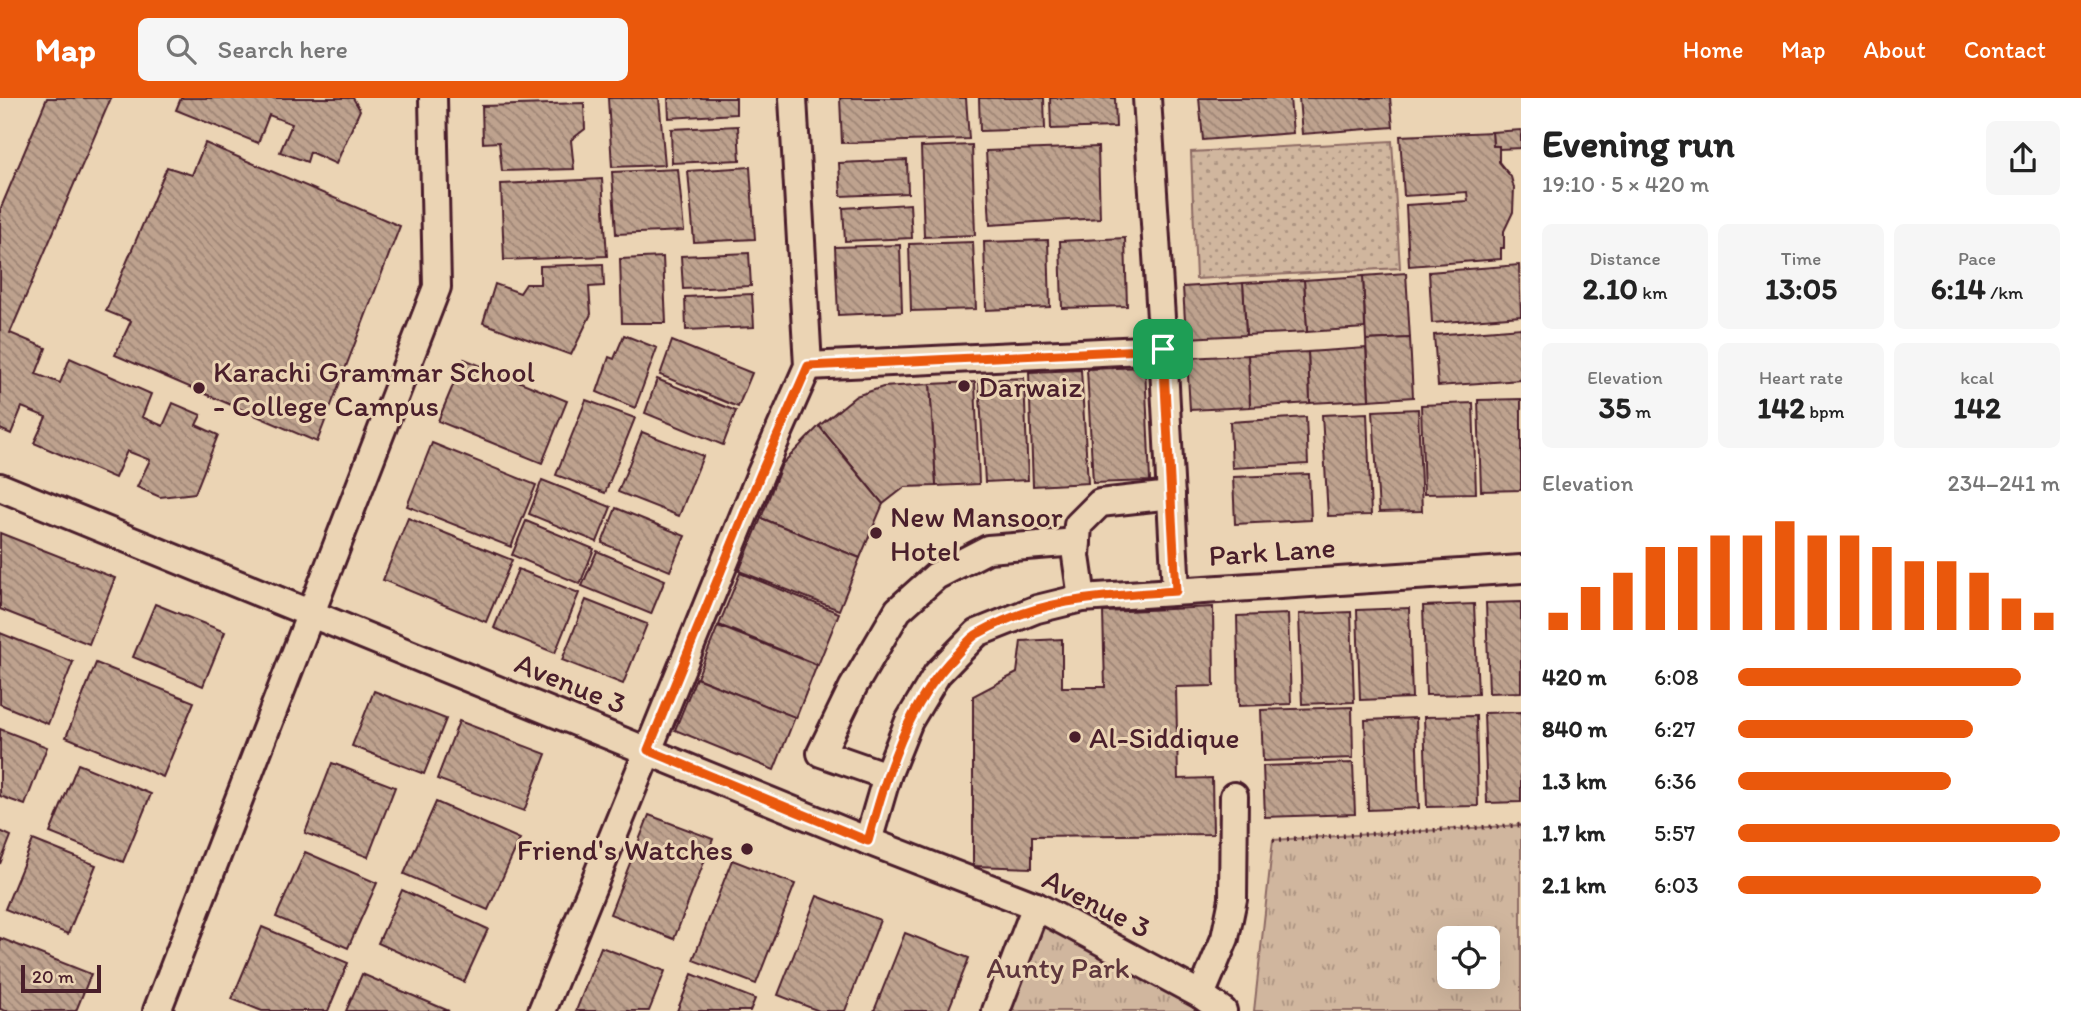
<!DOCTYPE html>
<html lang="en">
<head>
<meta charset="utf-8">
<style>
	body { margin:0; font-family:Itim,sans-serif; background:#f6f6f6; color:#222; height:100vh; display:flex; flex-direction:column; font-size:26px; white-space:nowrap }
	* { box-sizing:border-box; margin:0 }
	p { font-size:23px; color:#767676 }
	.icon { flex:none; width:38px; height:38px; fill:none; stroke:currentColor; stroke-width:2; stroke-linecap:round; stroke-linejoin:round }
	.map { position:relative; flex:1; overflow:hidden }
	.panel { display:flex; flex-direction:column; background:#fff; width:560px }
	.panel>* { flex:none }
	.fabs { position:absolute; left:1437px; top:828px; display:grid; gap:14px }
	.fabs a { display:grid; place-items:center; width:63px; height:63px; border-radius:10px; background:#fff; box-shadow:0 7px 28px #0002; font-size:35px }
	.scale { position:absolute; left:21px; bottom:18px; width:80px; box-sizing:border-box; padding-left:7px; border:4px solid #4a1f2b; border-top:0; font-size:19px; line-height:24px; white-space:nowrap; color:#4a1f2b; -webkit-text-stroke:5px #ebd4b4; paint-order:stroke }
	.pin { position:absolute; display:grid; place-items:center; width:60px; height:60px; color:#fff; margin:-30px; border-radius:14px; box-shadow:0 4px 10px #0006 }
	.round { display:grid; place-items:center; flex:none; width:74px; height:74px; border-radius:10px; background:#f6f6f6 }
	.overview { display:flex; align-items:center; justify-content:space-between; height:119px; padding:0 21px }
	h1 { font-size:38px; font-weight:700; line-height:52px }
	.stats { display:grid; grid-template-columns:repeat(3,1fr); gap:10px; height:119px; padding:7px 21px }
	.stats div { display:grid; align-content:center; border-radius:10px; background:#f6f6f6; text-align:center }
	.stats b { font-size:30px; font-weight:700 }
	.stats small { font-size:19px; font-weight:400 }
	.stats p { font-size:19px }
	.chart { height:196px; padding:14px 21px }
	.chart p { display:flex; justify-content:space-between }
	.chart svg { width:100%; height:126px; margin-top:7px; stroke:#ea580c; stroke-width:6 }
	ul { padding:0 21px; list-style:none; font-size:23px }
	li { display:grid; grid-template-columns:112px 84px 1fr; align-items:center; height:52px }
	li i { height:18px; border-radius:9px; background:#ea580c }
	header { display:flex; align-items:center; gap:42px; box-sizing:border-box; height:98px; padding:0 35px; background:#ea580c; color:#fff }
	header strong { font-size:33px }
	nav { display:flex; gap:38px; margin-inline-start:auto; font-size:24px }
	.search { width:490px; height:63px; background:#f6f6f6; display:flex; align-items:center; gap:18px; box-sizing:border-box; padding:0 24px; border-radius:10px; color:#767676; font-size:26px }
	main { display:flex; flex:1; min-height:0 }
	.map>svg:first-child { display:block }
</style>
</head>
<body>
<header>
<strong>Map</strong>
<div class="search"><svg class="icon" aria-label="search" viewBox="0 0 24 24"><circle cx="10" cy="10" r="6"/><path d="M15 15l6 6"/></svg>Search here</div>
<nav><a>Home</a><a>Map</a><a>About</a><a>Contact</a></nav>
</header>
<main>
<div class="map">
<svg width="1521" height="913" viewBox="0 0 1521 913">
	<defs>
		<pattern id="grass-dots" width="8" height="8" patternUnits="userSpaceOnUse" patternTransform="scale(1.75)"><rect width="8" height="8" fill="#d0b69e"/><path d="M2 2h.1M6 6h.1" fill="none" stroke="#ab9381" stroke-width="1.8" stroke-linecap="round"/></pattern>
		<pattern id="park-tufts" width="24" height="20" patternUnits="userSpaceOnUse" patternTransform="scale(1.75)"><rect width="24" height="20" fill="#d0b69e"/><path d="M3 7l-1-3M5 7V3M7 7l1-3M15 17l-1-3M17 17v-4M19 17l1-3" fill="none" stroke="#ab9381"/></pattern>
		<pattern id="building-back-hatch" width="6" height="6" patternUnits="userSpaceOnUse" patternTransform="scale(1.75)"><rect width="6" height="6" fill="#bea28e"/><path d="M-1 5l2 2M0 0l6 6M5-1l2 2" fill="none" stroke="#9c8374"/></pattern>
	</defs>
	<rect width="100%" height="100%" fill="#ebd4b4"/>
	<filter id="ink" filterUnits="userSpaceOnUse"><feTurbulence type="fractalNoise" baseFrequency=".0143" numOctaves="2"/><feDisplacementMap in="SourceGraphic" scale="14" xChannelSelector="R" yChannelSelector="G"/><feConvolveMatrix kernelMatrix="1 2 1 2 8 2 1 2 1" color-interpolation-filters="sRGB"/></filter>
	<g filter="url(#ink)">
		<!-- grass -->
		<polygon fill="url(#grass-dots)" stroke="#8d6a64" stroke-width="2" points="1392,43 1400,170 1196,181 1191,54"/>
		<!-- park -->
		<g fill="url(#park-tufts)" stroke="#8d6a64" stroke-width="2" fill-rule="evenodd">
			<path d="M1521 727V913H1254L1273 742ZM1488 840V878H1449V840Z"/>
			<polygon points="1036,808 1223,913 995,913"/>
		</g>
		<!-- building -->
		<g fill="url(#building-back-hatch)" stroke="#4a1f2b" stroke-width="2">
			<polygon points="47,0 111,0 10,235 46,250 36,276 60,285 70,260 151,296 142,319 163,328 173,305 201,317 196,327 218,337 195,395 160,399 137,389 150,362 127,353 115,380 34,345 46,319 22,309 11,336 0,331 0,112"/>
			<polygon points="181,0 353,0 360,12 336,66 310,54 307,64 280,54 292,26 269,17 258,45 176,12"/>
			<polygon points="608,0 659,0 665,67 612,69"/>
			<polygon points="668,0 736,0 736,16 669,20"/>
			<polygon points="840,0 966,0 969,41 842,45"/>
			<polygon points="979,0 1044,0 1045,31 980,33"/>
			<polygon points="1050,0 1115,0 1116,29 1051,31"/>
			<polygon points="1199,0 1290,0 1293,35 1203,42"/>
			<polygon points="1299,0 1390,0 1393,29 1302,36"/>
			<polygon points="584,5 585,31 571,42 574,71 502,73 499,44 483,45 482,8"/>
			<polygon points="738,28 740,62 672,65 671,31"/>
			<polygon points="1521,32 1521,50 1499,51 1499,48 1493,48 1492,34"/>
			<polygon points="1492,34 1493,48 1499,48 1499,64 1511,79 1514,90 1513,114 1504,133 1504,150 1501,150 1501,161 1409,168 1406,107 1468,103 1467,94 1404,98 1400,38"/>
			<polygon points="205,45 400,128 317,344 115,257 131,223 106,213 167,69 192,77"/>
			<polygon points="972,47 975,137 924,139 921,49"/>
			<polygon points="1098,49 1100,120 990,127 986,53"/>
			<polygon points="907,62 908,95 841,98 839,65"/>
			<polygon points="750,69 755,141 694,144 688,73"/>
			<polygon points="678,71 684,133 616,136 612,74"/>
			<polygon points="602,81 607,158 504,162 501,86"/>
			<polygon points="910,106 912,140 845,143 843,110"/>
			<polygon points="1125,140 1127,208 1062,210 1060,143"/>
			<polygon points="1048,142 1050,209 986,212 984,144"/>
			<polygon points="973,144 976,211 911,213 909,146"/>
			<polygon points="900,147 902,214 838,217 835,149"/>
			<polygon points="749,155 751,188 683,191 681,158"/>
			<polygon points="663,159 666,225 622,225 620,161"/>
			<polygon points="603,166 604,188 589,189 591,216 571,257 483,225 495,186 520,195 526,186 540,186 540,168"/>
			<polygon points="1519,167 1521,218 1432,225 1429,174"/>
			<polygon points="1406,175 1410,240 1366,242 1363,178"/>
			<polygon points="1363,178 1365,230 1307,234 1304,182"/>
			<polygon points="1304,182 1307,234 1246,237 1243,185"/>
			<polygon points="1243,185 1246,237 1186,240 1183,189"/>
			<polygon points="752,196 754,229 686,232 685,199"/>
			<polygon points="1521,230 1521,282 1438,288 1434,237"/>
			<polygon points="624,237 657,250 635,310 597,294 609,259 614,261"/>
			<polygon points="1410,240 1413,299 1369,302 1366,242"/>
			<polygon points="672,243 752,275 738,309 660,277"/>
			<polygon points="1366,250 1369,302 1310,305 1308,254"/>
			<polygon points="1308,254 1310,305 1250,309 1248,257"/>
			<polygon points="1248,257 1250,309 1190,312 1187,260"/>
			<polygon points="464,261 567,303 542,365 438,323"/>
			<polygon points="1145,269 1150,383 1093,385 1087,271"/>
			<polygon points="1081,272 1088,385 1033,388 1029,274"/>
			<polygon points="1024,280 1028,382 985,384 979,282"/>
			<polygon points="657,281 736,313 723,347 645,315"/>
			<polygon points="975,284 979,386 936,388 930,286"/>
			<polygon points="930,286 936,388 905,389 883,406 819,328 856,298 883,289"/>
			<polygon points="1521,301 1521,392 1481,393 1478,302"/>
			<polygon points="586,302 635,320 605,395 556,377"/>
			<polygon points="1473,305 1476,395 1424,396 1421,307"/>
			<polygon points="1418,311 1422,413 1379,414 1373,313"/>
			<polygon points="1367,315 1371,417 1328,418 1322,317"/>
			<polygon points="1306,319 1308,366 1232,370 1230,324"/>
			<polygon points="819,328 883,406 860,460 761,420 782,366"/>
			<polygon points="642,334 703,358 679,418 618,394"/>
			<polygon points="432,345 536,387 511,449 407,408"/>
			<polygon points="1309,376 1311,422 1235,426 1233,379"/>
			<polygon points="542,382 611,409 597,444 529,416"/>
			<polygon points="616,410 685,438 670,473 602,445"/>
			<polygon points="408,420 512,462 486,524 383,482"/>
			<polygon points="761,420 860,460 839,512 739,473"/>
			<polygon points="526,423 594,451 580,486 512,457"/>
			<polygon points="0,435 115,480 89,546 0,511"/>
			<polygon points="597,453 665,482 651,516 582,488"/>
			<polygon points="518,471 579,495 555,555 494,530"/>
			<polygon points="740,475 839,515 818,567 719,527"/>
			<polygon points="586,502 647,526 623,586 562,562"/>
			<polygon points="1521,504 1521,594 1489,595 1486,505"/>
			<polygon points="155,506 225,534 203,588 133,559"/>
			<polygon points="1474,506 1478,596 1426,597 1423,508"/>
			<polygon points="1213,509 1214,588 1176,589 1178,681 1212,680 1213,736 1032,738 1032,770 973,768 973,598 1017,575 1021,543 1062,541 1062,589 1105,589 1103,514"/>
			<polygon points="1409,510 1412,600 1360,602 1357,512"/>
			<polygon points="1351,514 1354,604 1302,606 1299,516"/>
			<polygon points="1288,516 1291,606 1239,608 1237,518"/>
			<polygon points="718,528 817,567 796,620 697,580"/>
			<polygon points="0,535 73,564 48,626 0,606"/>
			<polygon points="96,565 194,604 163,679 66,639"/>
			<polygon points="696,580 795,619 774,672 675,632"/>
			<polygon points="374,593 446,621 424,676 352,648"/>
			<polygon points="1352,609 1353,660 1263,663 1261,612"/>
			<polygon points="1521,614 1521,704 1487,705 1484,615"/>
			<polygon points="1476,618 1478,708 1427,709 1424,619"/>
			<polygon points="1416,620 1419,710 1368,712 1365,622"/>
			<polygon points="459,623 546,656 524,713 437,681"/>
			<polygon points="0,631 47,649 25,707 0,698"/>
			<polygon points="332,665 395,689 368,759 305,735"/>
			<polygon points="1353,665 1355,716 1265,719 1263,668"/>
			<polygon points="78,666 151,696 123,764 50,735"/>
			<polygon points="436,704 520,741 488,812 404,776"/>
			<polygon points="649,717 713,741 674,841 610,816"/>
			<polygon points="0,733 11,738 0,766"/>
			<polygon points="33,742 96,767 68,836 5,811"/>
			<polygon points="305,754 377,785 348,850 276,819"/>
			<polygon points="732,762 795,786 756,886 693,862"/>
			<polygon points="402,792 488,831 464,884 378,845"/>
			<polygon points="817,798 880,822 845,913 819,913 778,897"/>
			<polygon points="262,829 348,865 328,913 262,913 232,901"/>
			<polygon points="905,835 969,860 948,913 874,913"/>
			<polygon points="0,840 91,876 76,913 6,913 0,911"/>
			<polygon points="601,849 665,873 649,913 576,913"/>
			<polygon points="362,876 449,913 346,913"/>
			<polygon points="692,876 755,901 750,913 677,913"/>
		</g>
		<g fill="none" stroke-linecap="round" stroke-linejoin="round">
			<defs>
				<g id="minor">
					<polyline points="1147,0 1163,251 1176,493"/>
					<polyline points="808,268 1163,251"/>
					<polyline points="0,389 868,743 1036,808 1201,897 1223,913"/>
					<polyline points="1082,500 1076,458 1078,427 1100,405 1171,397"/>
					<polyline points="887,678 821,655 853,589 898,512 936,478 988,451 1077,444"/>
					<polyline points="868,743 887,678 909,623 937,576 977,535 1037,511 1082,500 1521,471"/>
					<polyline points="1201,897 1225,840 1233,801 1234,698"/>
					<polyline points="157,913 437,189 433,0"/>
					<polyline points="542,913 761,375 808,268 793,0"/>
					<polyline points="996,913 1036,808"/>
				</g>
			</defs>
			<!-- minor casing -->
			<use href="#minor" stroke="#4a1f2b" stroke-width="32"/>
			<!-- path -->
			<polyline stroke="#4a1f2b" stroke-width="4.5" stroke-dasharray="2 5" stroke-linecap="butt" points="1273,742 1521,727"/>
			<!-- minor -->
			<use href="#minor" stroke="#ebd4b4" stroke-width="26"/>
		</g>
	</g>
	<g fill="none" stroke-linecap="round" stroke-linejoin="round" filter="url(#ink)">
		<defs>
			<path id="route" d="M1163 251 1176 493C1108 498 1040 500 979 535 970 539 963 550 956 557 906 607 887 676 868 743L648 652 761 375 808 268Z"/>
		</defs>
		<!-- route casing -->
		<use href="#route" stroke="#fff" stroke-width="14"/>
		<!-- route -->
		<use href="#route" stroke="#ea580c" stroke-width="9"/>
	</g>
	<!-- markers -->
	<g fill="#4a1f2b" stroke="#ebd4b4" stroke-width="2.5">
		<circle cx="964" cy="288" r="7"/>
		<circle cx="199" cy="290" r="7"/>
		<circle cx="876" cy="435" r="7"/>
		<circle cx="1075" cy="639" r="7"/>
		<circle cx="747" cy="751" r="7"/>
	</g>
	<g text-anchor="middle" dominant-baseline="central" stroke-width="6" stroke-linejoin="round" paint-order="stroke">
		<!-- poi labels -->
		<g font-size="30" fill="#4a1f2b" stroke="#ebd4b4" text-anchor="start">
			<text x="213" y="273">Karachi Grammar School<tspan x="213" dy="34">- College Campus</tspan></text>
			<text x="978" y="288">Darwaiz</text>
			<text x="890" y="418">New Mansoor<tspan x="890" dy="34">Hotel</tspan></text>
			<text x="1089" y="639">Al-Siddique</text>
			<text x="733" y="751" text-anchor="end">Friend's Watches</text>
		</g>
		<!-- street labels -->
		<g font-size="30" fill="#4a1f2b" stroke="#ebd4b4">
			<text transform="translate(1272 453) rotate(-4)">Park Lane</text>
			<text transform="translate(571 585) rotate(22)">Avenue 3</text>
			<text transform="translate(1097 805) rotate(27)">Avenue 3</text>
		</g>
		<!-- park labels -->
		<g font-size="30" fill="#5e363c" stroke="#ebd4b4">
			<text x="1058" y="869">Aunty Park</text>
		</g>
	</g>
</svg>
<div class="fabs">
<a><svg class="icon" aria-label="locate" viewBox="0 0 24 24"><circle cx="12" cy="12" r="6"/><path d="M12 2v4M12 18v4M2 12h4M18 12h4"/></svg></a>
</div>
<div class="scale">20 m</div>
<div class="pin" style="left:1163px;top:251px;background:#1e9e55"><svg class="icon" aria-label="arrive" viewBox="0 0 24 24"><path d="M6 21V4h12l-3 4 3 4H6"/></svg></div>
</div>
<section class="panel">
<div class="overview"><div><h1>Evening run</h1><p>19:10 · 5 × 420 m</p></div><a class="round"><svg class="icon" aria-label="share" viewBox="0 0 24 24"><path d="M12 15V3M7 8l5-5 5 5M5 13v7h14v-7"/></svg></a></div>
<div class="stats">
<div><p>Distance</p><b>2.10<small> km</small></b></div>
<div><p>Time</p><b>13:05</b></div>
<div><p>Pace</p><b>6:14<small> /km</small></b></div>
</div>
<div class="stats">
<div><p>Elevation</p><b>35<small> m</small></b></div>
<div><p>Heart rate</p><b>142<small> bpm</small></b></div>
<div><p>kcal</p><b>142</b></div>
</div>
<div class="chart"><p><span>Elevation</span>234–241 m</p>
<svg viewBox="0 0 160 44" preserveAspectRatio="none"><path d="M5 44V38M15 44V29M25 44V24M35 44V15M45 44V15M55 44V11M65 44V11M75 44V6M85 44V11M95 44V11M105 44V15M115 44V20M125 44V20M135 44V24M145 44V33M155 44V38"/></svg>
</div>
<ul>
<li><b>420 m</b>6:08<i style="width:88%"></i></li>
<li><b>840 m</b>6:27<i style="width:73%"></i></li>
<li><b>1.3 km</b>6:36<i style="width:66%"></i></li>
<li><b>1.7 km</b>5:57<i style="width:100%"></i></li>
<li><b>2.1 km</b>6:03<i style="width:94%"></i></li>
</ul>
</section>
</main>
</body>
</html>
